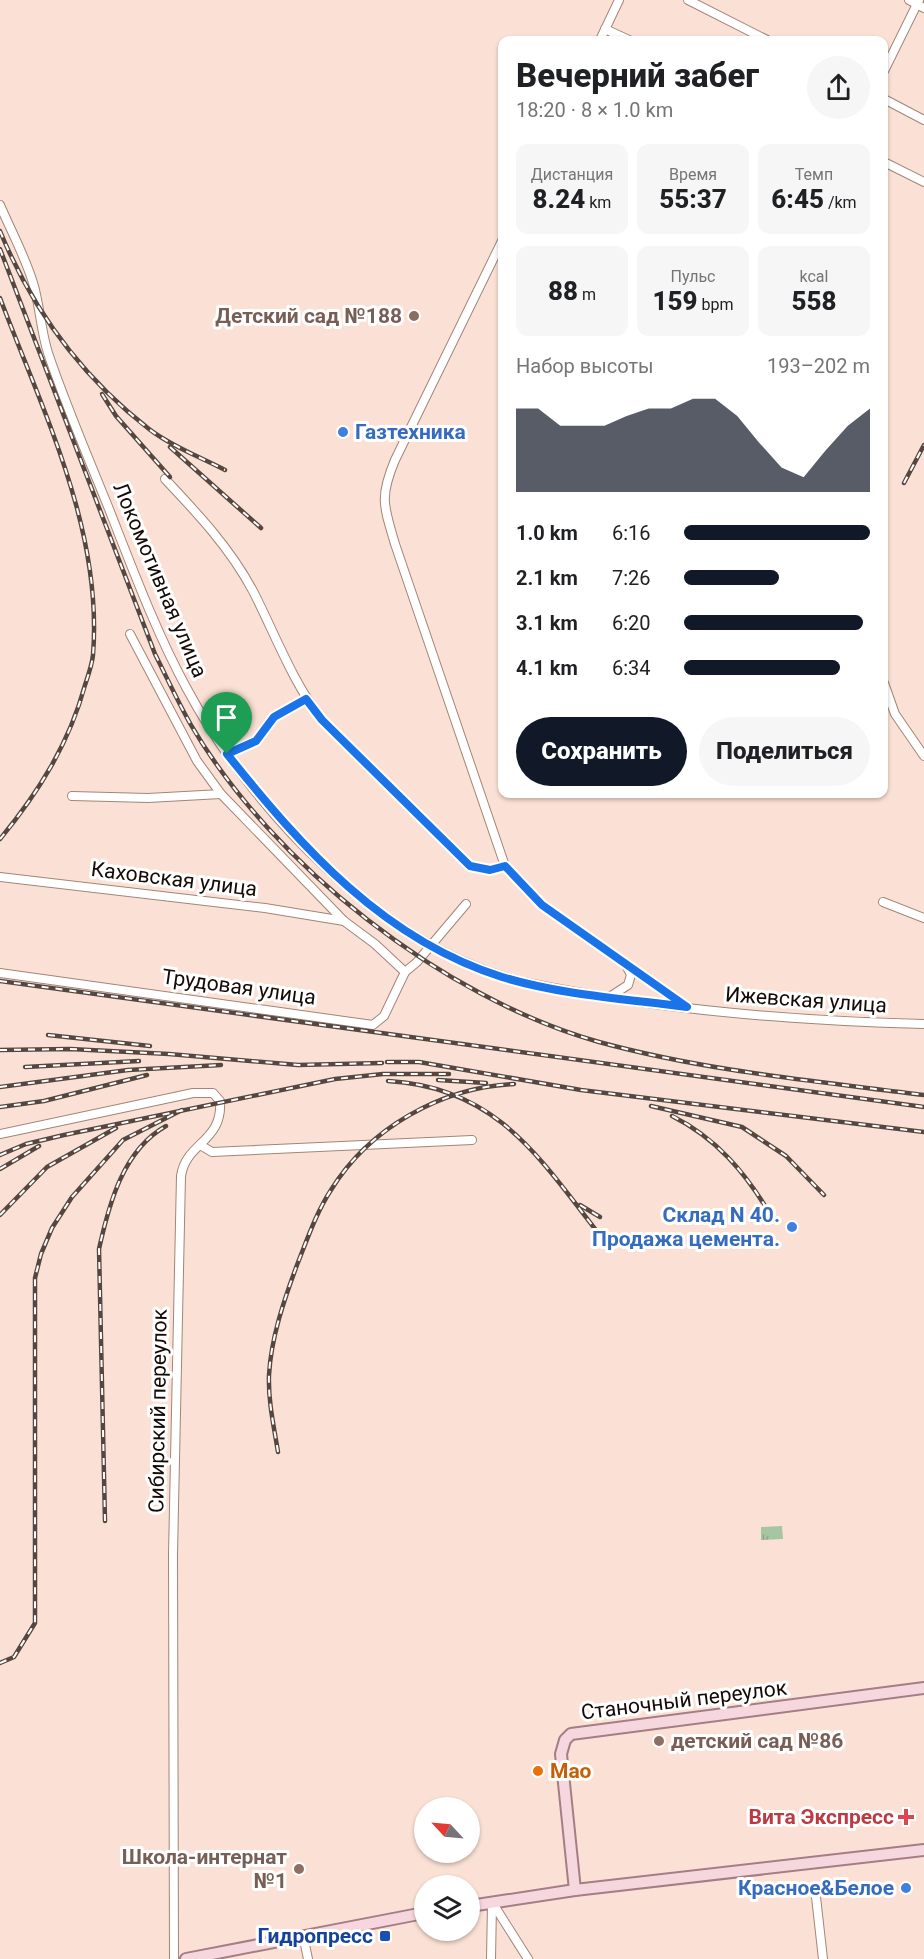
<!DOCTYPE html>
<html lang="ru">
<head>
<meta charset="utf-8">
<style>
	body { margin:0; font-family:Roboto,sans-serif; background:#f6f6f6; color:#202124; height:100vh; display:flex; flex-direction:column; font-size:22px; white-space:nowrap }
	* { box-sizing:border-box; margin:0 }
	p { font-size:20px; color:#757577 }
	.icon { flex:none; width:33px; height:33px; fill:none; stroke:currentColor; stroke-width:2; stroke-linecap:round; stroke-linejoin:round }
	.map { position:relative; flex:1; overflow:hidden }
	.sheet { position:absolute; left:498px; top:36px; width:390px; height:762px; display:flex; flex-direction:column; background:#fff; border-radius:12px; box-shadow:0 2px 4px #0004 }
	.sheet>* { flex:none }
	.needle { width:39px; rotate:296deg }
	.tools { position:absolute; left:414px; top:1797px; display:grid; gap:12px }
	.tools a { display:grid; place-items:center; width:66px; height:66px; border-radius:50%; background:#fff; box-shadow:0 2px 4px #0004; font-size:30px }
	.pin { position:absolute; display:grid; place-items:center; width:51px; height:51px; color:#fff; margin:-62px -26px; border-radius:50% 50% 50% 0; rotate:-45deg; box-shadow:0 0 6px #0007 }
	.pin .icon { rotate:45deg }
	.round { display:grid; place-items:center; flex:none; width:63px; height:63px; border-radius:32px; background:#f6f6f6 }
	.summary { display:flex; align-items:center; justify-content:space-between; height:102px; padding:0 18px }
	h1 { font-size:33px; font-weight:800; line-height:45px }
	.figures { display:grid; grid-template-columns:repeat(3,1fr); gap:9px; height:102px; padding:6px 18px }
	.figures div { display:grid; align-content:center; border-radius:12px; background:#f6f6f6; text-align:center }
	.figures b { font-size:26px; font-weight:800 }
	.figures small { font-size:16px; font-weight:400 }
	.figures p { font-size:16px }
	.chart { height:168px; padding:12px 18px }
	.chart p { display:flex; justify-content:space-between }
	.chart svg { width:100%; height:108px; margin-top:6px; fill:#111827; opacity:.7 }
	.primary-button { display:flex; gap:12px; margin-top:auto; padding:12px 18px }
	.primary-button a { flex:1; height:69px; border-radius:36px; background:#111827; color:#fff; font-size:24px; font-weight:800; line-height:69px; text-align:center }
	.primary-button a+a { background:#f6f6f6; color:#202124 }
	ul { padding:0 18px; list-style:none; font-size:20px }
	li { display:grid; grid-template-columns:96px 72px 1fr; align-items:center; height:45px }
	li i { height:15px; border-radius:8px; background:#111827 }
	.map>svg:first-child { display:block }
</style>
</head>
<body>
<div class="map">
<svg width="924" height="1959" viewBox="0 0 924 1959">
	<defs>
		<pattern id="park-tufts" width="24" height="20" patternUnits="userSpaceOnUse" patternTransform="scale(1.5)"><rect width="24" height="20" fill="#a6c5a1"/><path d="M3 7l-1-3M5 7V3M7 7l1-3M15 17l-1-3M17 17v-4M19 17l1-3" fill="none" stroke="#8ea889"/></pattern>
	</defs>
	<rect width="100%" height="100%" fill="#fbe1d5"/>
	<!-- park -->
	<polygon fill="url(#park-tufts)" points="782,1526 783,1539 761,1540 761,1527"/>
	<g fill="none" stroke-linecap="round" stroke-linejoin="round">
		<defs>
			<g id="minor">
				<polyline points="688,0 767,40"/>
				<polyline points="909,0 924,8"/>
				<polyline points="605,29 629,40"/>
				<polyline points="600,40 619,0"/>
				<polyline points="884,71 919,0"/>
				<polyline points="884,99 924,120"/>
				<polyline points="884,162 924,182"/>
				<path d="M0 205C11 231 26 258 34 286 40 308 41 331 48 353 66 406 88 457 109 509 133 570 156 632 187 689 254 813 382 947 523 982 655 1009 789 1021 924 1024"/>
				<path d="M502 241 395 460C379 498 384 506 395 544L505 866 542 905 685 1006"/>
				<path d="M165 479C198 514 230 548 253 591 275 634 292 681 322 720L470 866 490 870 505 866"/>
				<polyline points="130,634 197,761 221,794 344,921 375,944 405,972"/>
				<polyline points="884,683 895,714 924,756"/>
				<polyline points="227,754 256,741 274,717 306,699"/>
				<polyline points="72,796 148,798 221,794"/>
				<polyline points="0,877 265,908 344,921"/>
				<polyline points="883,902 924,918"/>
				<polyline points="0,973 373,1025 384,1016 405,972 417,962 466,904"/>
				<polyline points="611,996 628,985 631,975 627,967"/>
				<path d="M0 1134 193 1093H213L220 1101C223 1142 186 1142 181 1176L173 1554 174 1959"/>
				<polyline points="200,1145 212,1152 472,1140"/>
				<polyline points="816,1897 823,1959"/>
				<polyline points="492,1902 528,1959"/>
				<polyline points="303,1935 308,1959"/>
				<polyline points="491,1959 492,1904"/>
			</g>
			<g id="major">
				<polyline points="575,1890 561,1754 565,1740 571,1734 924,1688"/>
				<polyline points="470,1906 575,1890 924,1850"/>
				<polyline points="186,1959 424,1913"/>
			</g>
		</defs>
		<!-- minor casing -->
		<use href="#minor" stroke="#a28577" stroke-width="10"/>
		<!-- major casing -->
		<use href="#major" stroke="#a47e84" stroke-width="14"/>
		<!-- minor -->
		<use href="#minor" stroke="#fff" stroke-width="8"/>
		<!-- major -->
		<use href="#major" stroke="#f7d7de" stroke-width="10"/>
		<defs>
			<g id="rail">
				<path d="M0 231C32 309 82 377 149 429 171 446 200 457 225 470"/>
				<path d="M0 249 155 654C167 678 178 702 191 725 273 865 443 998 599 1042 705 1071 815 1081 924 1095"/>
				<path d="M0 298C43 412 103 530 93 655 92 665 88 676 85 685 69 744 38 793 0 839"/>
				<polyline points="102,394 116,416 170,477"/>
				<polyline points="170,447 261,528"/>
				<polyline points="904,483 924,445"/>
				<polyline points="0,981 924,1107"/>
				<polyline points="48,1035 150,1046"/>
				<polyline points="0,1050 70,1049 169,1054 298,1065 382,1063"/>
				<polyline points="387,1062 419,1062 581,1090 924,1132"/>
				<polyline points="25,1067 139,1061"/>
				<polyline points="438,1080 486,1083"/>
				<path d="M388 1081C496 1087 539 1157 599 1234"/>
				<polyline points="0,1087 128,1070 221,1065"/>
				<polyline points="651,1106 742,1127 786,1156 824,1195"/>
				<polyline points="0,1107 44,1101 147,1075"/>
				<path d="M672 1116C716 1138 745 1172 770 1214"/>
				<polyline points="0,1155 26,1144 64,1135 335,1079 383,1074 449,1074"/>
				<polyline points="0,1169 39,1146"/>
				<polyline points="580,1205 600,1217"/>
				<polyline points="0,1215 47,1167 116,1128"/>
				<path d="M278 1452C274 1427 268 1401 269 1375 271 1338 284 1300 297 1265 307 1240 316 1213 331 1190 369 1128 442 1087 514 1084"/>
				<path d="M105 1521 99 1249C109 1204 123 1150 166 1126"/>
				<polyline points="0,1663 14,1657 35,1623 35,1278 41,1254 52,1228 72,1197 123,1140 182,1110"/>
			</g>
		</defs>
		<!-- rail casing -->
		<use href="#rail" stroke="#554740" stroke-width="4.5"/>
		<!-- rail -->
		<use href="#rail" stroke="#fff" stroke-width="2" stroke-dasharray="7" stroke-linecap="butt"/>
	</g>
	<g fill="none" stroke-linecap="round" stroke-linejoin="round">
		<defs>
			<path id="route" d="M306 699 322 720 470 866 490 870 505 866 542 905 687 1007C626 999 561 995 502 977 384 940 302 848 227 754L256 741 274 717Z"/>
		</defs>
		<!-- route casing -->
		<use href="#route" stroke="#fff" stroke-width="12"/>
		<!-- route -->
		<use href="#route" stroke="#1a73e8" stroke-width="8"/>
	</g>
	<!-- markers -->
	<g fill="#8d6e63" stroke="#fff" stroke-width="2">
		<circle cx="414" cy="316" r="6"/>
		<circle cx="659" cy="1741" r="6"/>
		<circle cx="299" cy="1869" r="6"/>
	</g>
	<g fill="#3f7fe0" stroke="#fff" stroke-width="2">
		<circle cx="343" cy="432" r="6"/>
		<circle cx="792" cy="1227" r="6"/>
		<circle cx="906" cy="1888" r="6"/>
	</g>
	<circle fill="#e8710a" stroke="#fff" stroke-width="2" cx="538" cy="1771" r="6"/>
	<path fill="#e0444e" stroke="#fff" stroke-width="2" d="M903 1808h6v6h6v6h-6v6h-6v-6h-6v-6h6z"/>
	<rect fill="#1a4fb4" stroke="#fff" stroke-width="2" x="379" y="1930" width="12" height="12" rx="3"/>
	<g text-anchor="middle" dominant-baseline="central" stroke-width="6" stroke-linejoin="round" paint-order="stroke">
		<!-- education labels -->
		<g font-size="21" font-weight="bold" fill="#785e54" stroke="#fff" text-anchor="end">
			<text x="402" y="316">Детский сад №188</text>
			<text x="671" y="1741" text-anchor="start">детский сад №86</text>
			<text x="287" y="1857">Школа-интернат<tspan x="287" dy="24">№1</tspan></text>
		</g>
		<!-- shop labels -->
		<g font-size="21" font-weight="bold" fill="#366cbe" stroke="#fff" text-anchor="end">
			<text x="355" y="432" text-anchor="start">Газтехника</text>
			<text x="780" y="1215">Склад N 40.<tspan x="780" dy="24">Продажа цемента.</tspan></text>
			<text x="894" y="1888">Красное&amp;Белое</text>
		</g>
		<!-- street labels -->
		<g font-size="21" fill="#140a06" stroke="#fff">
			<text transform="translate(160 580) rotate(67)">Локомотивная улица</text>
			<text transform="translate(174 879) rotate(7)">Каховская улица</text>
			<text transform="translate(239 987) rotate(8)">Трудовая улица</text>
			<text transform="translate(806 1000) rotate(4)">Ижевская улица</text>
			<text transform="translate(158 1411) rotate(-89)">Сибирский переулок</text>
			<text transform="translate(684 1700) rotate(-7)">Станочный переулок</text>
		</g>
		<!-- food labels -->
		<g font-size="21" font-weight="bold" fill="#c56008" stroke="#fff" text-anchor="start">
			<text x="550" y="1771">Мао</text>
		</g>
		<!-- health labels -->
		<g font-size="21" font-weight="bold" fill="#be3a42" stroke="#fff" text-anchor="end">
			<text x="894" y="1817">Вита Экспресс</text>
		</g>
		<!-- transit labels -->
		<g font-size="21" font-weight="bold" fill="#164399" stroke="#fff" text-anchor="end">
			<text x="373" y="1936">Гидропресс</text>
		</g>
	</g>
</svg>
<div class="tools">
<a><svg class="needle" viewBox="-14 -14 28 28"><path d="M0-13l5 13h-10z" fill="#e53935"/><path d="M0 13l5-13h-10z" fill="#757577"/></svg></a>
<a><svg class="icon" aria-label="layers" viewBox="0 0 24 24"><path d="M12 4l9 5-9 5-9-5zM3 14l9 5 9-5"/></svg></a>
</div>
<div class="pin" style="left:227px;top:754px;background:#1e9e55"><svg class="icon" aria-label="arrive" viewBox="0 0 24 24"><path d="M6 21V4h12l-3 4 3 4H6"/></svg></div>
<section class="sheet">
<div class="summary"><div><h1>Вечерний забег</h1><p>18:20 · 8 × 1.0 km</p></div><a class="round"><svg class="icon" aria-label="share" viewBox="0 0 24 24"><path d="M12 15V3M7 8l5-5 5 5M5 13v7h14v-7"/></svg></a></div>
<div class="figures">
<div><p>Дистанция</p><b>8.24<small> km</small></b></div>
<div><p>Время</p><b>55:37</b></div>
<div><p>Темп</p><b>6:45<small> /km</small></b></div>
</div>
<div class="figures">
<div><b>88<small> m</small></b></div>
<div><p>Пульс</p><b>159<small> bpm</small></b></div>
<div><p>kcal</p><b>558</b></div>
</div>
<div class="chart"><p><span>Набор высоты</span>193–202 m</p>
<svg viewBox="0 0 160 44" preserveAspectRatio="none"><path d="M0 44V10L10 10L20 17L30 17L40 17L50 13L60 10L70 10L80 6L90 6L100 13L110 24L120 34L130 38L140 27L150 17L160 10V44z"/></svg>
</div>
<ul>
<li><b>1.0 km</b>6:16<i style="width:100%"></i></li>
<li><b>2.1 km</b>7:26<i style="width:51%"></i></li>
<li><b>3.1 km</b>6:20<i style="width:96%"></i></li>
<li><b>4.1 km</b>6:34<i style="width:84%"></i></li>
</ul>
<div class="primary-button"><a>Сохранить</a><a>Поделиться</a></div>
</section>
</div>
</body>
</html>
